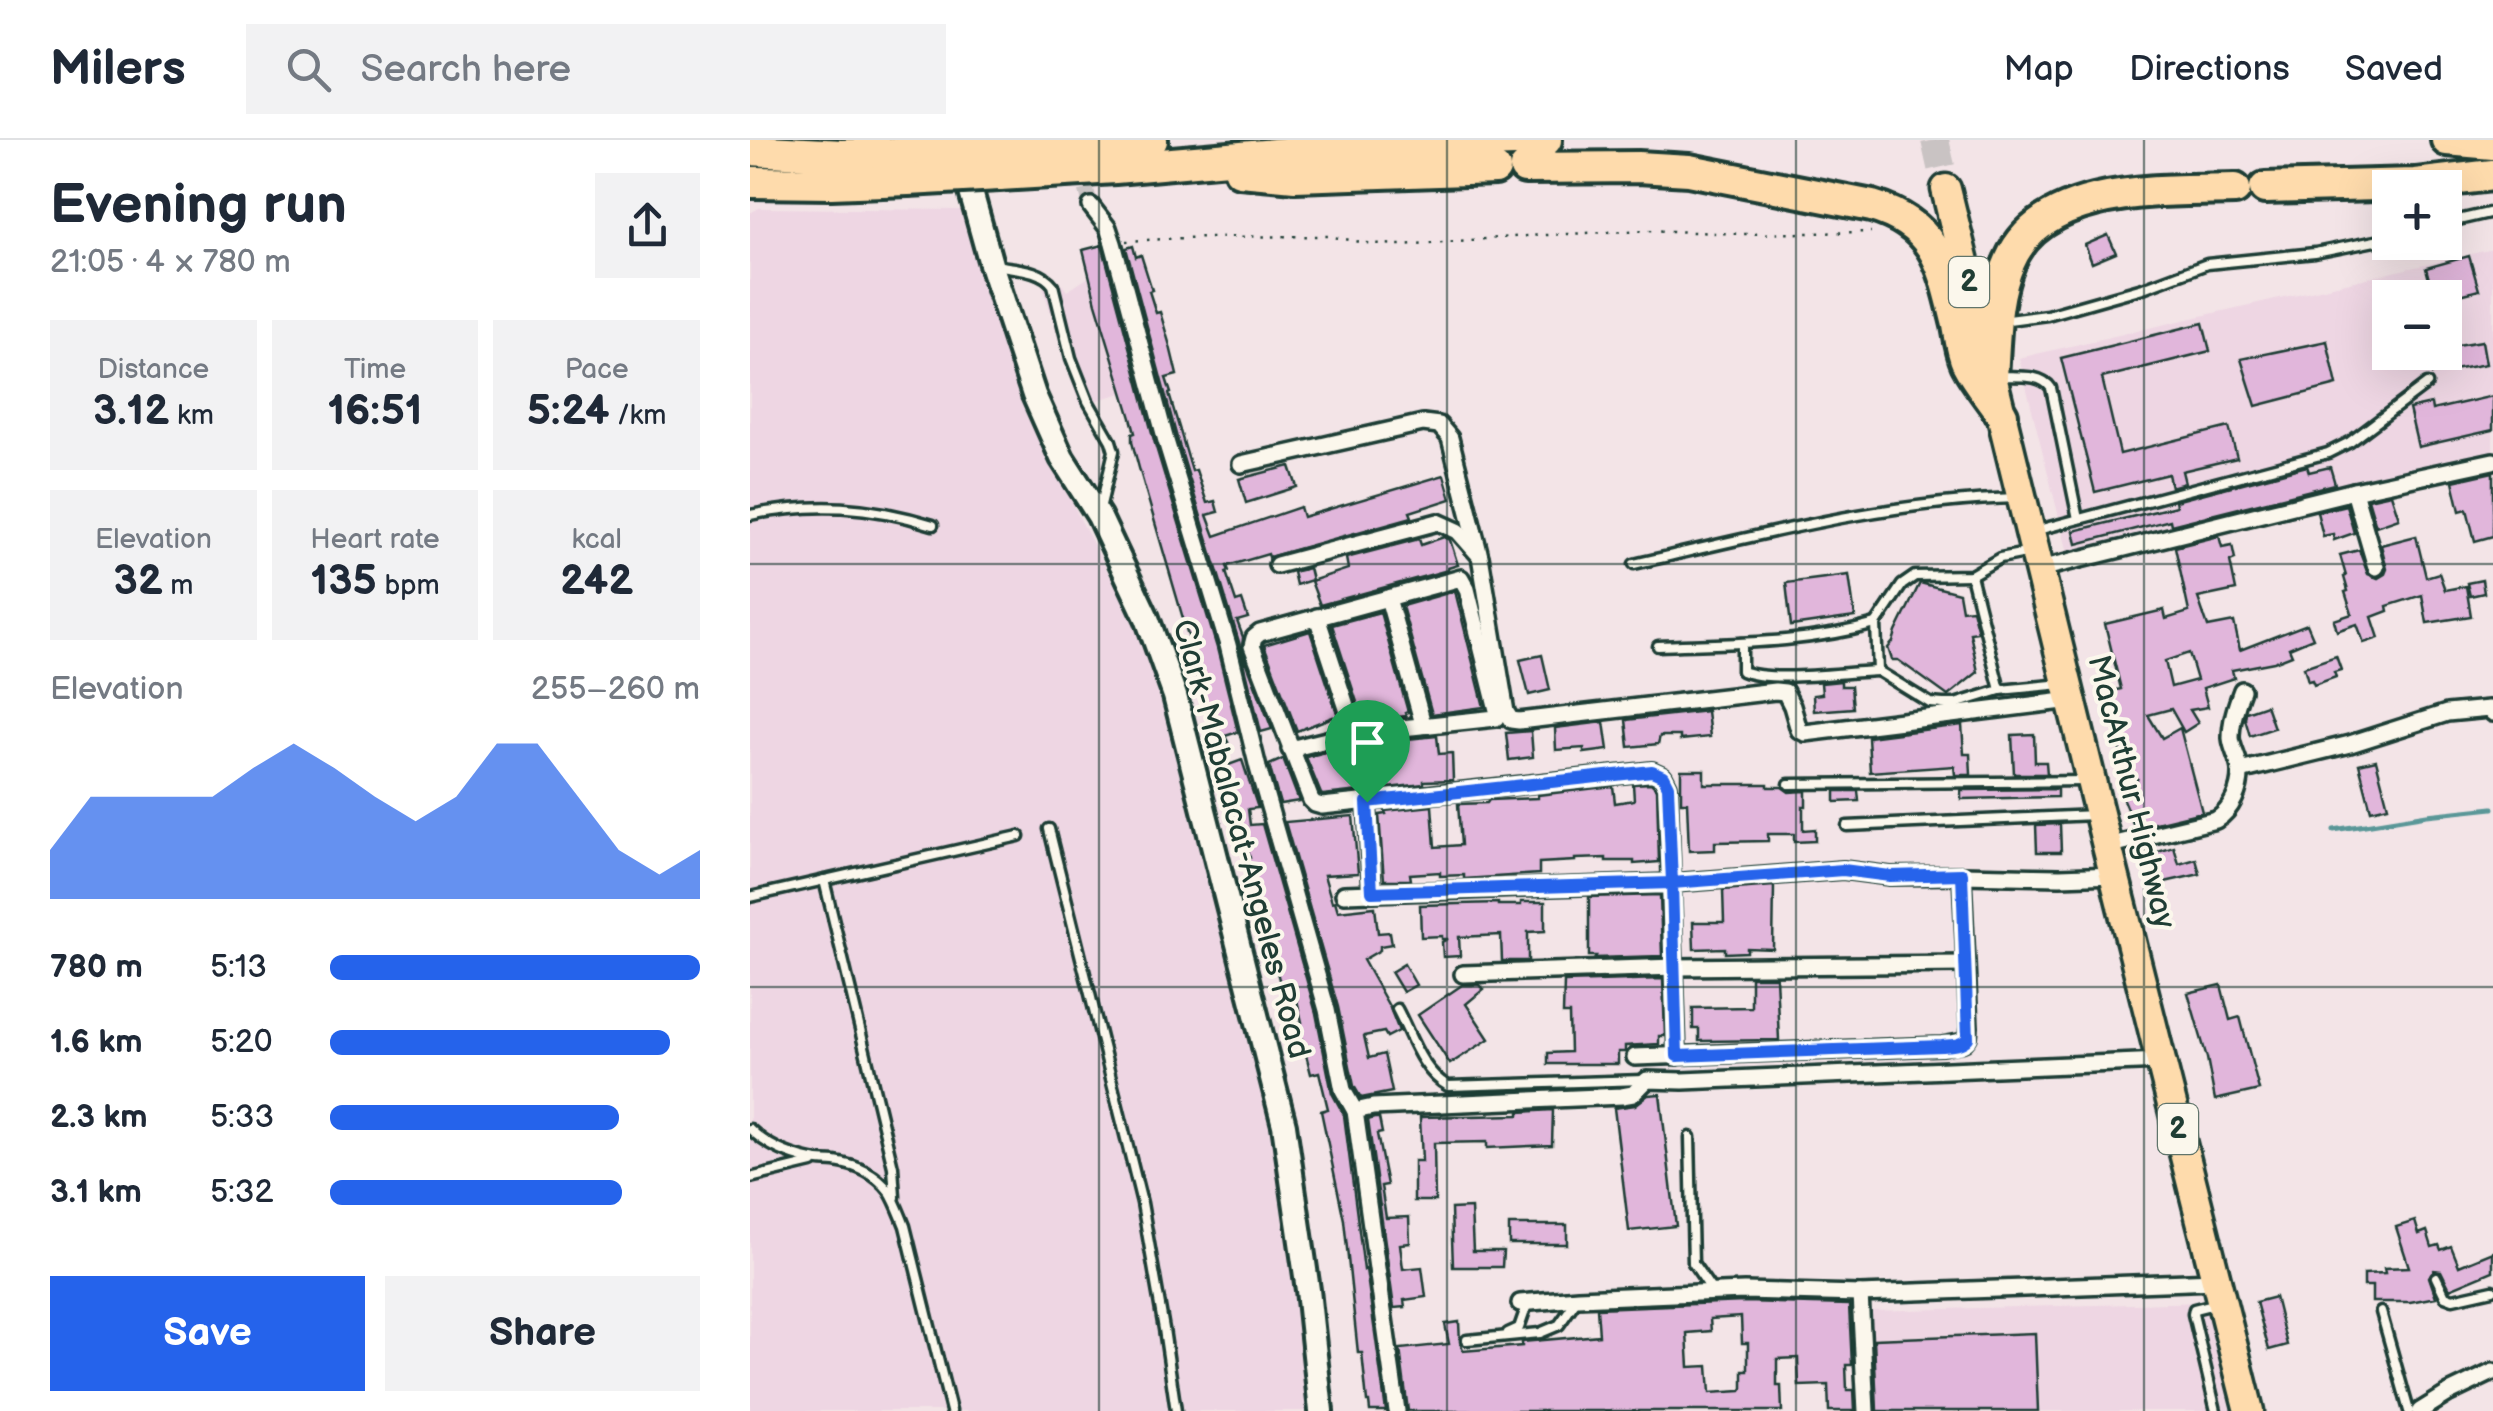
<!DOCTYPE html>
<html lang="en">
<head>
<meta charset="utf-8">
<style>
	body { margin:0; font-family:"Balsamiq Sans",sans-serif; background:#f2f2f3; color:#1f2937; height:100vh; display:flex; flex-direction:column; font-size:38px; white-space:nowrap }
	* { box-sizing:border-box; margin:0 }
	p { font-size:32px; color:#747a83 }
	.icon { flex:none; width:55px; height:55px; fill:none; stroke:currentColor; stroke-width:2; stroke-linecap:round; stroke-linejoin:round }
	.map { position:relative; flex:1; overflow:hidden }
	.sheet { display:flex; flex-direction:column; background:#fff; width:750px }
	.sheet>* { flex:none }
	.fabs { position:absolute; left:1622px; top:30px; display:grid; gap:20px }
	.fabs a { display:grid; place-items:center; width:90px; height:90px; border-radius:0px; background:#fff; box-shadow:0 10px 40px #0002; font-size:50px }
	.pin { position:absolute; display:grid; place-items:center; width:85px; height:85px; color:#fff; margin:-102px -42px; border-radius:50% 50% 50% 0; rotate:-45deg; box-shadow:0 0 10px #0007 }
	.pin .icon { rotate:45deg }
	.round { display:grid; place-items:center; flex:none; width:105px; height:105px; border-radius:0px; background:#f2f2f3 }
	.head { display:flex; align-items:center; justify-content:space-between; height:170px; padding:0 50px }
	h1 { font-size:55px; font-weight:600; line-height:75px }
	.figures { display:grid; grid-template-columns:repeat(3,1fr); gap:15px; height:170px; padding:10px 50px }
	.figures div { display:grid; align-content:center; border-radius:0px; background:#f2f2f3; text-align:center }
	.figures b { font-size:42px; font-weight:600 }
	.figures small { font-size:28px; font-weight:400 }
	.figures p { font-size:28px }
	.chart { height:280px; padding:20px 50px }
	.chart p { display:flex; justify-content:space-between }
	.chart svg { width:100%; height:180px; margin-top:10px; fill:#2563eb; opacity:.7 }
	.cta { display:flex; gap:20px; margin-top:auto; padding:20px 50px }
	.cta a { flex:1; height:115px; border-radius:0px; background:#2563eb; color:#fff; font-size:40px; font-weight:600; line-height:115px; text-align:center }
	.cta a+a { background:#f2f2f3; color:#1f2937 }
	ul { padding:0 50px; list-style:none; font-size:32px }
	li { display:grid; grid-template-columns:160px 120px 1fr; align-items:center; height:75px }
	li i { height:25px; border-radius:12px; background:#2563eb }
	header { display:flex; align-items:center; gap:60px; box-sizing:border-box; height:140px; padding:0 50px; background:#fff; border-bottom:2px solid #e0e1e3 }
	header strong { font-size:48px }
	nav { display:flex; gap:55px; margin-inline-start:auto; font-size:35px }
	.search { width:700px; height:90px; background:#f2f2f3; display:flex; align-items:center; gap:25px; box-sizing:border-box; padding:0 35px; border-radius:0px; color:#747a83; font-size:38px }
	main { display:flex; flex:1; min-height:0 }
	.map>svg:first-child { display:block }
</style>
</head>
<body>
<header>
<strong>Milers</strong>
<div class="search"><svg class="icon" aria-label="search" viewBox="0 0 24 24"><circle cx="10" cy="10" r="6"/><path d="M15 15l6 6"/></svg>Search here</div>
<nav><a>Map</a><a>Directions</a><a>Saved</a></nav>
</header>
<main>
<section class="sheet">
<div class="head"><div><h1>Evening run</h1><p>21:05 · 4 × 780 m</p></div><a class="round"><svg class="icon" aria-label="share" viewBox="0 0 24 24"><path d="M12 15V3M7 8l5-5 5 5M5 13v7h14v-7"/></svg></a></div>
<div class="figures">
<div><p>Distance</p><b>3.12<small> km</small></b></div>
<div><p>Time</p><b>16:51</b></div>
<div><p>Pace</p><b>5:24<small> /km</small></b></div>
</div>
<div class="figures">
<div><p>Elevation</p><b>32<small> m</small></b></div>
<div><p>Heart rate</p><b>135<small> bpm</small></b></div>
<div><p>kcal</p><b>242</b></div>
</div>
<div class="chart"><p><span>Elevation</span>255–260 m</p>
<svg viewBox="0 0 160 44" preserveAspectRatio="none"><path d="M0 44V32L10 19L20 19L30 19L40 19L50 12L60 6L70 12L80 19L90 25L100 19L110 6L120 6L130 19L140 32L150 38L160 32V44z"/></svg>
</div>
<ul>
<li><b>780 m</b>5:13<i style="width:100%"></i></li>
<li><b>1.6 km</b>5:20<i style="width:92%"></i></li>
<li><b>2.3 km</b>5:33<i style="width:78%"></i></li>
<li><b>3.1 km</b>5:32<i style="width:79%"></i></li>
</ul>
<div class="cta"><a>Save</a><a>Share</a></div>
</section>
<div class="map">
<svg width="1743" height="1271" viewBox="0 0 1743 1271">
	<rect width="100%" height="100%" fill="#f3e4e7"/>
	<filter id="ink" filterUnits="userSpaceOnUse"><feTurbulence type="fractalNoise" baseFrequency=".01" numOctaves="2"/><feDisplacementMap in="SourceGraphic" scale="20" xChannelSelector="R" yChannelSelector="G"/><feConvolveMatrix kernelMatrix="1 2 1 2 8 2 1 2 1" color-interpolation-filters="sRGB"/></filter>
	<g filter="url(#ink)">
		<!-- built -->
		<g fill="#eed6e3" fill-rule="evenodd">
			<polygon points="9,68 212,70 273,258 329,377 387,487 421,582 522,974 564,1271 0,1271 0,73"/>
			<path d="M1743 109V315L1319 417 1269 218ZM1640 158H1695V212H1640Z"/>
			<polygon points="339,137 372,253 330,265 293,148 310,142 317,151"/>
			<polygon points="1457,1162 1486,1271 1122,1271 1120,1171"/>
		</g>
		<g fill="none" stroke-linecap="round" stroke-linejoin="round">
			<!-- stream -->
			<polyline stroke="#5a9798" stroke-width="5" points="1584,690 1677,675 1743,668"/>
		</g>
		<!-- building -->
		<g fill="#e1b6db" stroke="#1f3d34" stroke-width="2.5" fill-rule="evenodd">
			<polygon points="1358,95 1366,113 1342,123 1335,105"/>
			<polygon points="352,105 405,304 467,508 488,592 475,596 478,602 467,606 443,524 446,523 389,328 382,302 382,294 385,293 381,278 346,163 333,110"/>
			<polygon points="383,106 386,117 391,115 402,150 399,151 406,173 410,172 420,206 427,235 416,238 421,253 419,254 442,331 446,330 457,363 465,361 468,372 457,375 465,396 550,367 553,377 694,335 701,359 660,372 662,377 519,417 518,414 477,426 479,431 476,432 486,462 492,460 498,478 487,481 493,497 492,510 522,589 511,592 489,502 427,298 376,108"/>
			<polygon points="1719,116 1729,150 1695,159 1684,158 1676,128"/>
			<polygon points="1453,183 1460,211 1352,238 1370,314 1479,287 1487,318 1432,331 1435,343 1421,347 1418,334 1345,352 1311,218"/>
			<polygon points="1577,201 1587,245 1506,266 1491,219"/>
			<polygon points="1732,201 1736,224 1682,234 1678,212 1695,212 1695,207"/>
			<polygon points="1743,256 1743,290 1668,307 1659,269 1681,264 1682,270"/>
			<polygon points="540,326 547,347 496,363 489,339"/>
			<polygon points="1557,326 1559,332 1580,327 1585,344 1421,385 1420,380 1327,404 1324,391 1426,366 1425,361"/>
			<polygon points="1743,332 1743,396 1725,401 1717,369 1710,371 1703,341"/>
			<polygon points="1641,354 1649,378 1626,386 1618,359"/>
			<polygon points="1596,365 1604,393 1584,400 1583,394 1573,396 1567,372"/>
			<path d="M1469 396 1472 407 1482 405 1485 419 1480 421 1486 450 1448 458 1458 487 1484 482 1490 510 1557 484 1563 498 1539 508 1542 515 1524 522 1482 530 1484 538 1453 548 1458 567 1440 570 1448 583 1434 592 1421 569 1398 575 1412 598 1430 588 1452 672 1385 688 1371 655 1387 639 1376 634 1364 586 1371 584 1362 551 1371 549 1355 484 1414 470 1416 479 1439 472 1425 407ZM1439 513 1447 540 1421 547 1415 521Z"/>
			<polygon points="1666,396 1676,437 1689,433 1695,450 1716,446 1721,476 1677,483 1672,455 1637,466 1638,471 1622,477 1629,498 1614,503 1607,484 1587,491 1584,480 1602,474 1595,452 1598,451 1594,437 1596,436 1590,415 1609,410 1618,434 1628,438 1635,434 1637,429 1631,405"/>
			<polygon points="694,397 700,400 708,425 698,428 698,430 570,465 561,441 598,429 596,418 669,399 671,405"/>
			<polygon points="559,428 562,440 546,445 543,432"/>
			<polygon points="1099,435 1105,477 1041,486 1036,443"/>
			<polygon points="1732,440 1734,453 1720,456 1717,443"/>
			<polygon points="1170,443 1209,453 1212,470 1222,469 1228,492 1220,493 1228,532 1198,556 1148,520 1142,520 1138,508 1143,502 1146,492"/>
			<polygon points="705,451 734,567 682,574 652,466"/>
			<polygon points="630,472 658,572 655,573 656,576 613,581 582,485"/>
			<polygon points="560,491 591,585 586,586 583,577 547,591 514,505"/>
			<polygon points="792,515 800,550 779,555 770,520"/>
			<polygon points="1586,516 1591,530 1584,532 1586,537 1564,545 1562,540 1558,541 1554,527"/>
			<polygon points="1091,541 1091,546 1101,546 1103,568 1064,571 1063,555 1072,554 1071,543"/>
			<polygon points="1516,565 1524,588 1500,596 1495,579 1496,572"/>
			<polygon points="957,571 960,597 930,600 930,596 910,596 908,604 879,607 876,580"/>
			<polygon points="854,582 858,610 834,613 834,608 806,610 805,588"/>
			<polygon points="1212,585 1214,614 1220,614 1221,635 1205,635 1204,626 1120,632 1118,597"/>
			<polygon points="781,591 783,617 759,620 756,593"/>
			<polygon points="1284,594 1285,622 1296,622 1297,634 1264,634 1262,595"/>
			<polygon points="687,596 689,614 702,613 703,640 674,641 674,644 573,655 571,654 556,617 607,604"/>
			<polygon points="533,619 549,661 530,664 519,625"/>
			<polygon points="492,620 508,668 498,669 500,685 512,684 566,873 582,953 594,975 614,1130 616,1129 636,1271 620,1271 619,1262 617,1262 612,1213 608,1213 594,1080 571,971 578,969 569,932 561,934 548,883 552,882 547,860 533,863 531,847 497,719 500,718 496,701 476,641 478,640 473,627"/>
			<polygon points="1626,620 1638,666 1621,670 1609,624"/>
			<polygon points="931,630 954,630 954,644 1018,644 1018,647 1032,647 1039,652 1056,651 1056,666 1053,666 1053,690 1065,689 1065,701 1044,702 1044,694 1018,694 1018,701 965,702 965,710 939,711 937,662 931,662"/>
			<polygon points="901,643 907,649 909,722 884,724 884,721 856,721 856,718 825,719 825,721 789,723 789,734 714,739 714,735 690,736 690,732 660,734 661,740 634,740 629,675 636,674 635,671 682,666 685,707 711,705 708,664 737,663 739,660 788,658 788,655 863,646 865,663 884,660 883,644"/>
			<polygon points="1307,649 1307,657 1211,659 1211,650"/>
			<polygon points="1085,651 1108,651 1109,661 1085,662"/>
			<polygon points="603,676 608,733 574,735 582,762 585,761 588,771 625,767 628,793 640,792 642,804 630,806 630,810 613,820 640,868 649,891 637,897 634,892 614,896 619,918 634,914 642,952 611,958 604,946 588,867 535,682"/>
			<polygon points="1310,684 1311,712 1287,712 1286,685"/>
			<polygon points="1424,707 1429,724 1446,719 1450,734 1406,744 1398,715"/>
			<polygon points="1024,746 1023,809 997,808 997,812 975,813 975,808 944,809 943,782 974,782 973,750"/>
			<polygon points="910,755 912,816 845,818 846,816 839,816 839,757"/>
			<polygon points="771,762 795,762 795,791 778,792 778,821 752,821 751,795 709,797 710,816 693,817 692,802 698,799 692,799 692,796 671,797 670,765 748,763 748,765 771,765"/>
			<polygon points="654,824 666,845 653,852 641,832"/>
			<polygon points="1001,837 1026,837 1029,900 949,901 949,889 943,889 943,868 1001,867"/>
			<polygon points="913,839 915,896 909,896 909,904 875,906 875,912 868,912 868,924 798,924 798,913 820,912 819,874 813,874 814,842"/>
			<polygon points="712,845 730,845 734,849 716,864 739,899 700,924 668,875"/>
			<polygon points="1471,845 1480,880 1490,877 1509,950 1465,960 1457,918 1438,853"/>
			<polygon points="910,954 926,1086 879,1091 864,968 885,965 898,955"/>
			<polygon points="803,970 802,1005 737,1008 737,1002 684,1003 685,1061 664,1061 664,1021 672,1021 670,977 769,975 769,972"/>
			<polygon points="624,978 629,978 632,993 627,994 637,1045 631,1046 636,1078 659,1077 660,1103 650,1104 653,1129 672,1127 676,1157 654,1160 655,1167 644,1168 618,980"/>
			<polygon points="721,1068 723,1111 753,1111 752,1127 703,1127 701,1069"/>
			<polygon points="1665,1081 1669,1094 1677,1091 1682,1107 1689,1105 1691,1110 1701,1106 1709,1126 1743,1112 1743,1131 1700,1149 1691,1131 1684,1130 1679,1137 1686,1157 1660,1162 1622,1162 1622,1146 1614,1146 1614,1134 1635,1133 1634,1128 1659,1127 1646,1087"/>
			<rect x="759" y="1085" width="58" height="19"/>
			<polygon points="1525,1157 1537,1205 1519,1210 1506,1162"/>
			<path d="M994 1162 1099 1165 1102 1225H1096L1097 1250H1104L1105 1271H1079L1078 1245 1049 1246 1048 1218 1027 1219V1246H1031L1032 1271H658L650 1209 699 1204 695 1184 709 1182 710 1202 713 1211 772 1206V1202L849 1195 847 1168ZM991 1177 992 1203H998V1231H993V1248L991 1251 960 1253 958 1226 939 1227 937 1193 961 1191 960 1179Z"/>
			<polygon points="1285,1193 1288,1271 1127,1271 1124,1199"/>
		</g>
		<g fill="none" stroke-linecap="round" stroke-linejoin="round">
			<!-- minor-tunnel -->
			<polyline stroke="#c9c3c3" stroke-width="15" stroke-dasharray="15 8" stroke-linecap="butt" points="330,27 341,66"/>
			<!-- trunk-tunnel -->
			<polyline stroke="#c9c3c3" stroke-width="28" stroke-dasharray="28 14" stroke-linecap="butt" points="1185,0 1196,49"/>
			<defs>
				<g id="service">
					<polyline points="1695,83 1743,72"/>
					<path d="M245 125C265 129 290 128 303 145L321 218 338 261 361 301 364 311 350 369"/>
					<polyline points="1251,181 1297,175 1393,148 1457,124 1565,113 1640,98"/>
					<path d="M1249 236C1266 237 1291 233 1301 248L1328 379"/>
					<path d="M0 375C65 362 119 365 183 385"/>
					<polyline points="1284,391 1578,313 1600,302 1677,244"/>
					<polyline points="1281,412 1250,418 1221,435 1165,436 1152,445 1126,484 1128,531 1180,563 1193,564 1205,564 1250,550 1312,544"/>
					<path d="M884 424C1011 395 1137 361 1268 358"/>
					<polyline points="1221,435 1250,550"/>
					<path d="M992 503V531C1021 543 1094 532 1128 531"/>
					<path d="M908 506C981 503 1055 504 1126 484"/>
					<polyline points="1039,644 1335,641"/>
					<polyline points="1097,686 1345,675"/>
					<polyline points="299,689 392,1063 414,1189 426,1271"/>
					<polyline points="74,740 143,1027 145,1057"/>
					<polyline points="0,757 269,696"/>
					<path d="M647 869C661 895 671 931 698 946L894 940"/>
					<path d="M0 989C17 1006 38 1015 62 1020 70 1022 77 1021 85 1022 106 1025 126 1034 139 1051 146 1062 150 1074 155 1086L201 1271"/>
					<polyline points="940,997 943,1123 963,1152"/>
					<polyline points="0,1038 62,1023"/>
					<polyline points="1686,1137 1695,1156 1703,1159 1743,1150"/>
					<polyline points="1464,1164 1444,1169 1443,1174 1466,1271"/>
					<polyline points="1631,1172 1659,1271"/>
					<polyline points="758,1193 769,1188 778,1162"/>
					<polyline points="717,1200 790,1193 809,1185 828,1158"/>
				</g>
				<g id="minor">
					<polyline points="341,66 358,88 363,103 416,301 478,505 508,628 577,870 593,950 605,971"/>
					<polyline points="491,324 673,283 689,285 700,298 729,412"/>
					<polyline points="1604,351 1626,427"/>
					<polyline points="527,425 688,382 708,391 730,416 756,572 761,580 769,581 1025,551 1035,552 1042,566 1049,590 1055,593 1322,560"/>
					<polyline points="1290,429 1604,351 1743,321"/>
					<polyline points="638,458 673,584"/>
					<polyline points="567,477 605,593"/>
					<polyline points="540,609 605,593 746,578 748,574 717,449 711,438 510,493 504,498 502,506 561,660 565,664 572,666 902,631 913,636 918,646 927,916"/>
					<polyline points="1490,631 1600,604 1697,573 1739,569 1743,573"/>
					<polyline points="617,662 622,753"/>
					<path d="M1357 706 1466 680C1482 670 1491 649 1490 630 1489 619 1482 609 1481 598 1481 581 1486 566 1492 550"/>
					<polyline points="594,754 922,743 1093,730 1140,736 1212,735 1310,737 1365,735"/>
					<polyline points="713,834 926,827 1216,824"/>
					<polyline points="885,917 1192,906 1214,902 1218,897 1219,887 1212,735"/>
					<polyline points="1110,1154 1116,1271"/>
					<polyline points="770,1163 828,1158 994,1151 1110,1154 1466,1141"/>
					<polyline points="647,1271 605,971 623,967 872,956 883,954 897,940 933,941 1412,921"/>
					<polyline points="1670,1271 1699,1253 1743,1232"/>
				</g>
				<polyline id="secondary" points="213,23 241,124 284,255 312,318 349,376 397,478 425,556 534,985 558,1150 571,1271"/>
				<polyline id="trunk" points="1196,49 1357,706 1499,1271"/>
				<g id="motorway">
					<polyline points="1697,0 1743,4"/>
					<polyline points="241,8 358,4 402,0"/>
					<polyline points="0,10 91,15 150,13"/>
					<path d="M775 28 888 27 939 30 1122 66C1187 85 1193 125 1208 185 1210 197 1212 212 1217 223 1226 241 1241 258 1252 275"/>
					<polyline points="490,31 545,36 745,29"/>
					<polyline points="249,35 365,28 616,6 796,0"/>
					<polyline points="0,42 81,43 158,40"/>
					<polyline points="1515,48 1665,44 1743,35"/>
					<path d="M1242 236C1245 198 1244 156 1260 121 1293 44 1415 51 1485 49"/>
				</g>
			</defs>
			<!-- service casing -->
			<use href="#service" stroke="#1f3d34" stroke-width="15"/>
			<!-- minor casing -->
			<use href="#minor" stroke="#1f3d34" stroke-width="22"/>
			<!-- secondary casing -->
			<use href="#secondary" stroke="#1f3d34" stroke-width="30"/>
			<!-- trunk casing -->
			<use href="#trunk" stroke="#1f3d34" stroke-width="35"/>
			<!-- motorway casing -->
			<use href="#motorway" stroke="#1f3d34" stroke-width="38"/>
			<!-- path -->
			<polyline stroke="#1f3d34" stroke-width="2.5" stroke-dasharray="2.5 8" stroke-linecap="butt" points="376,101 455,97 578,96 616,103 650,105 776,96 897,90 991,94 1121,92"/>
			<!-- service -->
			<use href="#service" stroke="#fbf7ec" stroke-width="8"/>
			<!-- minor -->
			<use href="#minor" stroke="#fbf7ec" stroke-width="15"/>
			<!-- secondary -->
			<use href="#secondary" stroke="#fbf7ec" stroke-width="22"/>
			<!-- trunk -->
			<use href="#trunk" stroke="#fedbac" stroke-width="28"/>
			<!-- motorway -->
			<use href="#motorway" stroke="#fedbac" stroke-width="30"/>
			<defs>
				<g id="motorway-bridge">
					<polyline points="150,13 241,8"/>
					<polyline points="158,40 249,35"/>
				</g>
			</defs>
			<!-- motorway-bridge casing -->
			<use href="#motorway-bridge" stroke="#1f3d34" stroke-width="38" stroke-linecap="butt"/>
			<!-- motorway-bridge -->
			<use href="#motorway-bridge" stroke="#fedbac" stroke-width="30"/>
		</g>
	</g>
	<g fill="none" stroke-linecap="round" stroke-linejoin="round" filter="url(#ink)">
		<defs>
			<path id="route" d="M617 662 622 752 922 743 927 916 1192 906C1202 905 1211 906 1218 898L1212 734 1140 736 1093 730 922 743 918 646 913 636 902 631 617 662"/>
		</defs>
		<!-- route casing -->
		<use href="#route" stroke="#fff" stroke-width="20"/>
		<!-- route -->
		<use href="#route" stroke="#2563eb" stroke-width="12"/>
	</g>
	<!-- grid -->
	<path fill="none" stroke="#1f3d34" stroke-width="2.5" stroke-opacity="0.55" d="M349 0V1271M697 0V1271M1046 0V1271M1394 0V1271M0 424H1743M0 847H1743"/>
	<g text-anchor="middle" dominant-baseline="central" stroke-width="8" stroke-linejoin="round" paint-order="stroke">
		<!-- shield labels -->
		<g fill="#fbf7ec" stroke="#61756b" stroke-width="2.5">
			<rect x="1199" y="117" width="40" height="50" rx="8"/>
			<rect x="1408" y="964" width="40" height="50" rx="8"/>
		</g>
		<g font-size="30" font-weight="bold" fill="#1f3d34">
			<text x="1219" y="142">2</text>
			<text x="1428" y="989">2</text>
		</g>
		<!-- street labels -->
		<g font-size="32" fill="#1f3d34" stroke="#fbf7ec">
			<text transform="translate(1381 652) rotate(76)">MacArthur Highway</text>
			<text transform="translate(491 699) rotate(75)">Clark-Mabalacat-Angeles Road</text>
		</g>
	</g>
</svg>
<div class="fabs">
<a>+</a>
<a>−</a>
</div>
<div class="pin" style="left:617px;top:662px;background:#1e9e55"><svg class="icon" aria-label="arrive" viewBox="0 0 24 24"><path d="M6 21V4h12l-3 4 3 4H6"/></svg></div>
</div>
</main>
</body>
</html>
